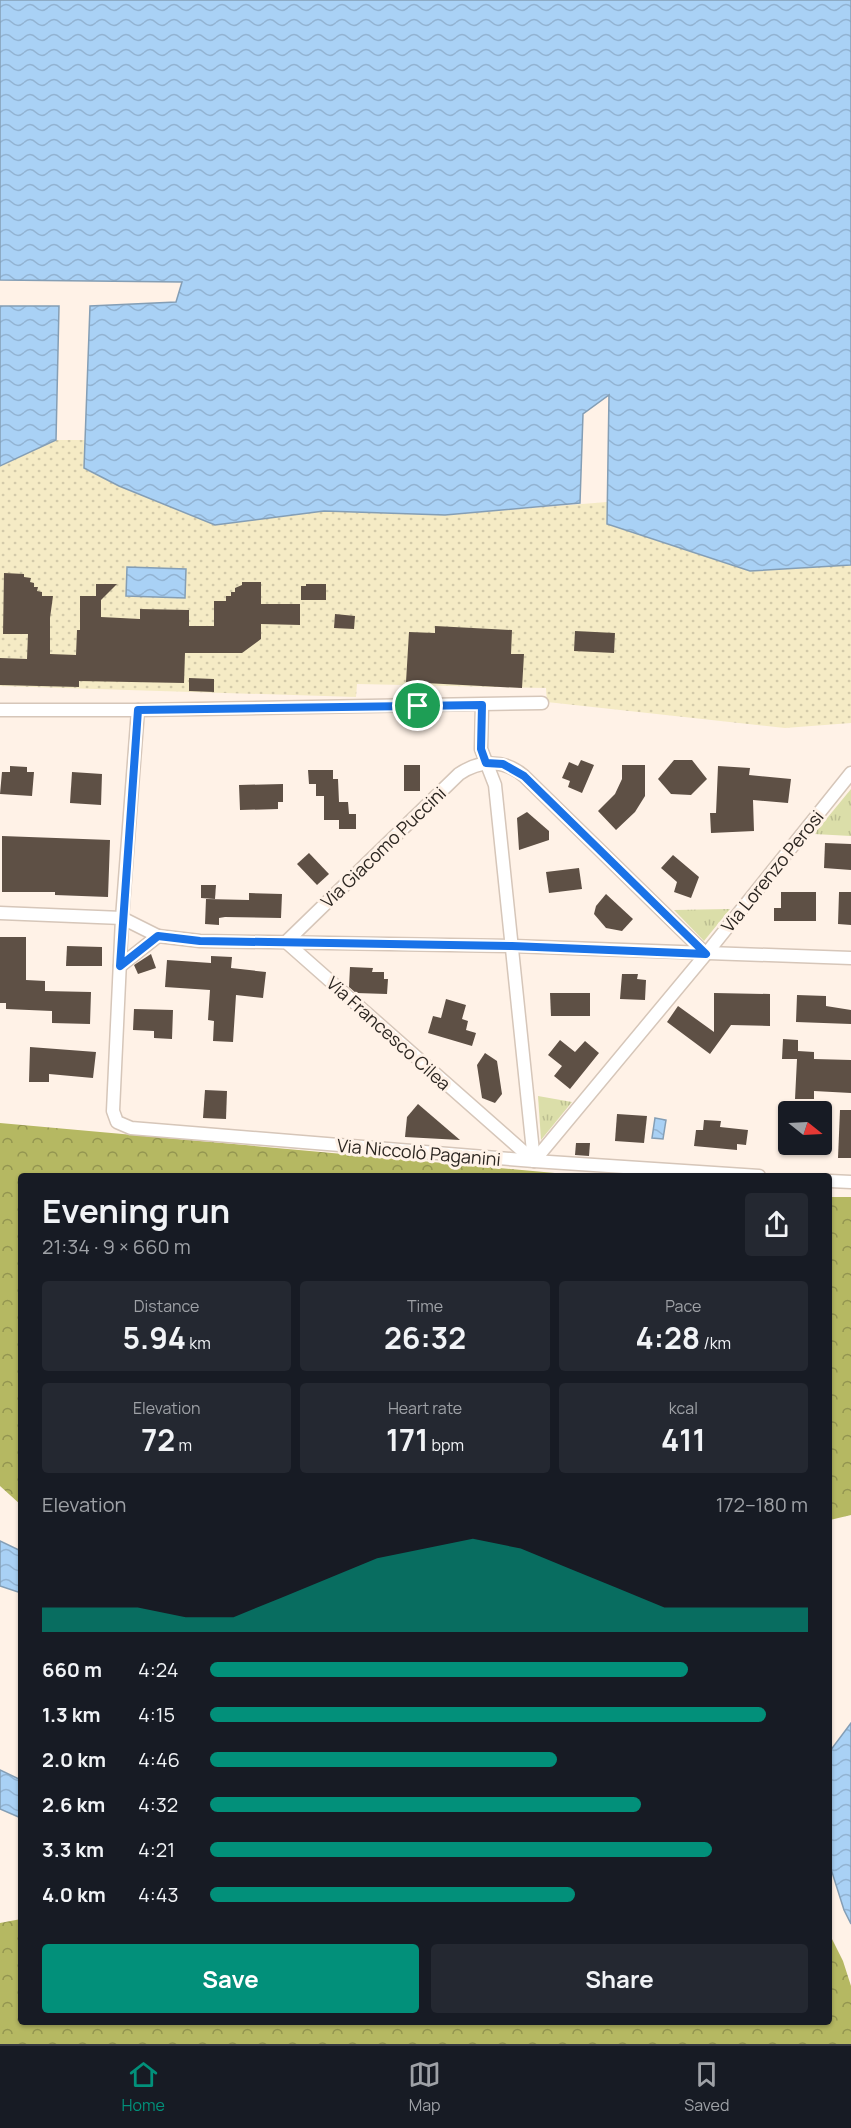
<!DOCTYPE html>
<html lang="en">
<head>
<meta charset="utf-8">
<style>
	body { margin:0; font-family:Manrope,sans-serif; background:#242831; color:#f1f3f6; height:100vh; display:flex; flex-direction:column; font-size:22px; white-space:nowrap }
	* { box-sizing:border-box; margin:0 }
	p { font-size:20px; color:#9ea1a6 }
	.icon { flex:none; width:33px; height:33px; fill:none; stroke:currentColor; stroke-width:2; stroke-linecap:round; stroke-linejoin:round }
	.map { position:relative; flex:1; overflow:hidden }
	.drawer { position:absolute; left:18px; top:1173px; width:814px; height:852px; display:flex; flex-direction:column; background:#171b24; border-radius:6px; box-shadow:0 2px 4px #0004 }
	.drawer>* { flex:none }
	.needle { width:39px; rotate:108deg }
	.controls { position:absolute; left:778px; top:1101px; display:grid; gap:12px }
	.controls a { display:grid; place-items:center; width:54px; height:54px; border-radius:6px; background:#171b24; box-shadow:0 2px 4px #0004; font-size:30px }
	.pin { position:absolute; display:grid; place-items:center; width:51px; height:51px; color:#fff; margin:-26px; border:3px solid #fff; border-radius:50%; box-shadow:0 2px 6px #0007 }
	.round { display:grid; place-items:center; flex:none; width:63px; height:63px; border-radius:6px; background:#242831 }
	.head { display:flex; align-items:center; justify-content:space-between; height:102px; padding:0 24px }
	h1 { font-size:33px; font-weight:700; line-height:45px }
	.figures { display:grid; grid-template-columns:repeat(3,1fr); gap:9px; height:102px; padding:6px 24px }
	.figures div { display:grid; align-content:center; border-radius:6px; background:#242831; text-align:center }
	.figures b { font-size:30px; font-weight:700 }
	.figures small { font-size:16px; font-weight:400 }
	.figures p { font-size:16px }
	.chart { height:168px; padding:12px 24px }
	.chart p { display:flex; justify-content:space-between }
	.chart svg { width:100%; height:108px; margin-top:6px; fill:#02907a; opacity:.7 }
	.primary-button { display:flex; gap:12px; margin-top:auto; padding:12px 24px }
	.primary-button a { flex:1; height:69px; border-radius:6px; background:#02907a; color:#fff; font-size:24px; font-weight:700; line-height:69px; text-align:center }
	.primary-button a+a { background:#242831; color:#f1f3f6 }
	ul { padding:0 24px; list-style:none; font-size:20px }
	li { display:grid; grid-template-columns:96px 72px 1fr; align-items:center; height:45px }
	li i { height:15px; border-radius:8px; background:#02907a }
	.menu { display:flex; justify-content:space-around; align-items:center; height:84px; border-top:2px solid #363941; background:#171b24; font-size:16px; color:#9ea1a6 }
	.menu a { display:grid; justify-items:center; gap:3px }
	.menu .current { color:#02907a }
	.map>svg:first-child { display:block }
</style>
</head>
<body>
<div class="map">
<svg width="851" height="2044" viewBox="0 0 851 2044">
	<defs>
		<pattern id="grass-tufts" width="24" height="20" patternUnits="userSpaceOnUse" patternTransform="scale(1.5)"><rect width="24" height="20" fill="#dbdea9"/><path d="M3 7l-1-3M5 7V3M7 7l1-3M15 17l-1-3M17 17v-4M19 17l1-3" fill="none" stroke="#bcbe91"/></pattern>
		<pattern id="forest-crowns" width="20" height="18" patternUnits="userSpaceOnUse" patternTransform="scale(1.5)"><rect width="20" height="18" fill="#b5b862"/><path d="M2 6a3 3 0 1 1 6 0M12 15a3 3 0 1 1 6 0" fill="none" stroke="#939550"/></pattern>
		<pattern id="sand-dots" width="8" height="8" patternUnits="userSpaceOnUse" patternTransform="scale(1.5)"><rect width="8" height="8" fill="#f5ebc5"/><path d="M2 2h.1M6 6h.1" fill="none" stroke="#d2c9a9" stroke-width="1.8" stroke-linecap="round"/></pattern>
		<pattern id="water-waves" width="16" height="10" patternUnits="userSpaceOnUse" patternTransform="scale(1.5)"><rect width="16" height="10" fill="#a9d1f5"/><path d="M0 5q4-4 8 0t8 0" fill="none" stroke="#92b3d2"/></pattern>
	</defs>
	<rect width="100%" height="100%" fill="#fff2e7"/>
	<!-- grass -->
	<g fill="url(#grass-tufts)">
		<polygon points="851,789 851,836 814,834"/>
		<polygon points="730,909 704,941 674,910"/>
		<polygon points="538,1096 572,1102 541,1140"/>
	</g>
	<!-- forest -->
	<g fill="url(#forest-crowns)">
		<polygon points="0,1123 588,1176 21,1176 21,1505 0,1486"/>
		<polygon points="830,1197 851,1197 851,1515 830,1520"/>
		<polygon points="21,1919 21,2022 830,2022 830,1935 843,1961 851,1986 851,2044 0,2044 0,1923"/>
	</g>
	<!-- sand -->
	<polygon fill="url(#sand-dots)" points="56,440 86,440 85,468 215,525 324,511 445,515 607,502 607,524 851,561 851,723 785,728 547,702 546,688 357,684 356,697 0,686 0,466"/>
	<!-- water -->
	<g fill="url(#water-waves)" stroke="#849eb5" stroke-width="1.5">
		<polygon points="0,0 851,0 851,565 750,571 607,524 609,395 583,414 580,503 445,515 324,511 215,525 119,486 84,468 90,306 176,302 182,282 0,280"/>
		<polygon points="0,306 59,306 56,440 0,466"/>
		<polygon points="127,567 186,569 185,598 126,596"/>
		<polygon points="655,1118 666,1120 663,1139 652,1138"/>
		<polygon points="0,1541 21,1551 21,1593 0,1586"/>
		<polygon points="851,1723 851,1924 844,1910 830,1866 830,1751"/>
		<polygon points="0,1770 21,1780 21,1818 0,1809"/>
	</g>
	<!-- building -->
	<g fill="#5e5045">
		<polygon points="4,573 24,574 24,577 31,578 30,582 34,583 34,587 38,587 37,591 42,592 42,596 53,596 50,618 50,654 76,655 77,630 80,630 80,596 96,596 96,584 117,584 101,600 101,617 140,619 140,609 189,610 189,626 214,626 214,601 226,601 226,596 231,596 231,592 235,592 235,588 242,585 242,582 261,582 261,604 300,604 300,625 261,624 261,639 242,653 185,653 184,683 79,681 79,687 0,685 0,658 27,659 28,634 3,634"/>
		<polygon points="306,584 326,584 326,600 301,600 301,586 306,586"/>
		<polygon points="335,614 355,616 354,629 334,628"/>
		<polygon points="435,626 512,630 511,654 524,654 522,688 406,682 409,632 435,633"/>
		<polygon points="575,631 615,633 614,653 574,651"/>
		<polygon points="189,678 214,679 214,692 189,691"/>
		<polygon points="581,760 594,765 582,793 568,787 570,781 562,778 569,762 578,766"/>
		<polygon points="674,760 692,760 707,779 691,795 671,794 658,779"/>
		<rect x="404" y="765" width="16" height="26"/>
		<polygon points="622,765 645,765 645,796 635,812 616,830 598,811 615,794 622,779"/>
		<polygon points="10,766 27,767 27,772 34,772 32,796 0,794 2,772 10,772"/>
		<polygon points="718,766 750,768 749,775 791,779 788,803 753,800 754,831 711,833 710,813 716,813"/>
		<polygon points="308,770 333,770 333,779 338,779 339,802 348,802 349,814 356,814 356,829 339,829 339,820 324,820 324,796 316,796 316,784 309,784"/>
		<polygon points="72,772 102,774 101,805 70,803"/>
		<polygon points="283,784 283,802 278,802 278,809 240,810 239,785"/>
		<polygon points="527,812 549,831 549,840 519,850 517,818"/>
		<polygon points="2,836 110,840 108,897 55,895 55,892 2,892"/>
		<polygon points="825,843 851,844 851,870 824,868"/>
		<polygon points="309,853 329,874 317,885 297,864"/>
		<polygon points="673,855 699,877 691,898 674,892 677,882 661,868"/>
		<polygon points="579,868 582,889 549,893 546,872"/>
		<polygon points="201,885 216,885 215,899 201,898"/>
		<polygon points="781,892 816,892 816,921 774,921 774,908 781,908"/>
		<polygon points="839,892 851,892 851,925 838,924"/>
		<polygon points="249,893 282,894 281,918 225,917 219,918 219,925 205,924 206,899 249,900"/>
		<polygon points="606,894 633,919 622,931 606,928 594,914 596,906"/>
		<polygon points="0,937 26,937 26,980 45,981 45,991 91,992 90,1024 52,1023 52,1011 6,1009 6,1003 0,1003"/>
		<polygon points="67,946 102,947 102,966 66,966"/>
		<polygon points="151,954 156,968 138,974 134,965"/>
		<polygon points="211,956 232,957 231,968 266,972 263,998 236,995 233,1042 213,1041 214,1021 208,1020 210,990 165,987 167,960 211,963"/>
		<polygon points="350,967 373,968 372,972 384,972 384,979 388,979 387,994 356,993 349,987"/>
		<polygon points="622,974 638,974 637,979 646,980 645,1000 620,999"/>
		<polygon points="550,993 590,993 590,1016 551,1016"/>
		<polygon points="714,993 770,994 770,1026 731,1025 710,1054 667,1022 678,1006 714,1032"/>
		<polygon points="797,995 826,996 826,1006 851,1010 851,1024 796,1022"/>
		<polygon points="446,999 466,1005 462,1019 468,1021 466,1030 476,1033 472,1046 428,1033 433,1016 441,1018"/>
		<polygon points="134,1009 173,1010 172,1039 154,1038 154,1031 133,1030"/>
		<polygon points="783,1039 798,1040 798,1051 814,1052 814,1059 851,1060 851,1093 814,1091 814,1099 795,1099 797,1059 782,1059"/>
		<polygon points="560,1040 575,1052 585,1041 599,1053 570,1089 554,1076 562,1066 548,1055"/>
		<polygon points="30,1047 96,1052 93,1078 49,1074 49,1082 29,1082"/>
		<polygon points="485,1053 497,1061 502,1094 495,1103 482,1098 477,1065"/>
		<polygon points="205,1090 227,1091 226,1119 203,1118"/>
		<polygon points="418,1104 460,1140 405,1137 407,1117"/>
		<polygon points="840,1110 851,1110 851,1158 838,1158"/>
		<polygon points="617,1114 647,1116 644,1143 615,1141"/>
		<polygon points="704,1120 721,1121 720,1127 748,1130 746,1145 737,1144 737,1150 694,1146 696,1130 703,1130"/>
		<polygon points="576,1143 590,1143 589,1156 575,1155"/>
	</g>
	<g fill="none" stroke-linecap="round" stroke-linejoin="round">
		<defs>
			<g id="minor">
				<polyline points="482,705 481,749 495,785 534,1161"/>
				<polyline points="0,710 138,710 542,703"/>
				<polyline points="138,710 122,918 113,1111 117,1122 131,1128 534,1161 759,1176"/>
				<polyline points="0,913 122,918 158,936 120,966"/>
				<polyline points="158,936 200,941 512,946 851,958"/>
				<path d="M706 954 524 776C504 759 480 760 459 774L286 942 534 1161 706 954 851 773"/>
				<polyline points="830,1181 851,1182"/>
			</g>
		</defs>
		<!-- minor casing -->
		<use href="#minor" stroke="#d6c6b9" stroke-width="15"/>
		<!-- minor -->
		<use href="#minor" stroke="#fff" stroke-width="12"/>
	</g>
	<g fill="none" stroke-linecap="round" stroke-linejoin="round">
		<defs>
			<polygon id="route" points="482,705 481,749 486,763 503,764 524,776 706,954 512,946 200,941 158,936 120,966 138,710"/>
		</defs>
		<!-- route casing -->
		<use href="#route" stroke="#fff" stroke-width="12"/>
		<!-- route -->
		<use href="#route" stroke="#1a73e8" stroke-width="8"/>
	</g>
	<g text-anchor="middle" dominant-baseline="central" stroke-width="6" stroke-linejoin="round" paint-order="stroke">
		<!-- street labels -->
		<g font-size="18" fill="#2c2621" stroke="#fff2e7">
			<text transform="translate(383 847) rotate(-44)">Via Giacomo Puccini</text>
			<text transform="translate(772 871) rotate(-51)">Via Lorenzo Perosi</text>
			<text transform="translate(389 1033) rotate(42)">Via Francesco Cilea</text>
			<text transform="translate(419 1152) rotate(5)">Via Niccolò Paganini</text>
		</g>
	</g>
</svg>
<div class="controls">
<a><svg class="needle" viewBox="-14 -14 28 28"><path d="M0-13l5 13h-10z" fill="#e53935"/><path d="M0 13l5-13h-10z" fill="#9ea1a6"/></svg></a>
</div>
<div class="pin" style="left:418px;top:706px;background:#1e9e55"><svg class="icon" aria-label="arrive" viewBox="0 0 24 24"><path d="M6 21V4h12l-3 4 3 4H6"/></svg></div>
<section class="drawer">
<div class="head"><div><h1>Evening run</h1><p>21:34 · 9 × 660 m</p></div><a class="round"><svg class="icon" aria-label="share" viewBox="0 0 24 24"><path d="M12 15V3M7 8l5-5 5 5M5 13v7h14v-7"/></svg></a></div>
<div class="figures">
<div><p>Distance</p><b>5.94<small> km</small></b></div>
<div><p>Time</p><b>26:32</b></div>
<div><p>Pace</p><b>4:28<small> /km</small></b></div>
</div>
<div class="figures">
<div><p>Elevation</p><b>72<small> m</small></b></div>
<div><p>Heart rate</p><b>171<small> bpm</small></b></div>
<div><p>kcal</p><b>411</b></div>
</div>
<div class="chart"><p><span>Elevation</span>172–180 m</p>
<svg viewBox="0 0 160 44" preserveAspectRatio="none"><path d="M0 44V34L10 34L20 34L30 38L40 38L50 30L60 22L70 14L80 10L90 6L100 10L110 18L120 26L130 34L140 34L150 34L160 34V44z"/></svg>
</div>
<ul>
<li><b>660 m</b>4:24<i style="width:80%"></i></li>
<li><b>1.3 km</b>4:15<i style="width:93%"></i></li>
<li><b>2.0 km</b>4:46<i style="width:58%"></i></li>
<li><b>2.6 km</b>4:32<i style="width:72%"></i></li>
<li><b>3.3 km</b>4:21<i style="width:84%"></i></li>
<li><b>4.0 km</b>4:43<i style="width:61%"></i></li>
</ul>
<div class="primary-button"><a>Save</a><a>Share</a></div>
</section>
</div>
<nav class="menu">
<a class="current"><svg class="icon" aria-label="home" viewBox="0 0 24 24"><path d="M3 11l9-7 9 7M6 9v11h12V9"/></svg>Home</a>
<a><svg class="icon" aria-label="map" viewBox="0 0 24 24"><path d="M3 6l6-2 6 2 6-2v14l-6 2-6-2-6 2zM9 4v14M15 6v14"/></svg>Map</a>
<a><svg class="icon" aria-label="saved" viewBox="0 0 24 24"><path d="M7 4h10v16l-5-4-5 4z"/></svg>Saved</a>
</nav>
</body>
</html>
